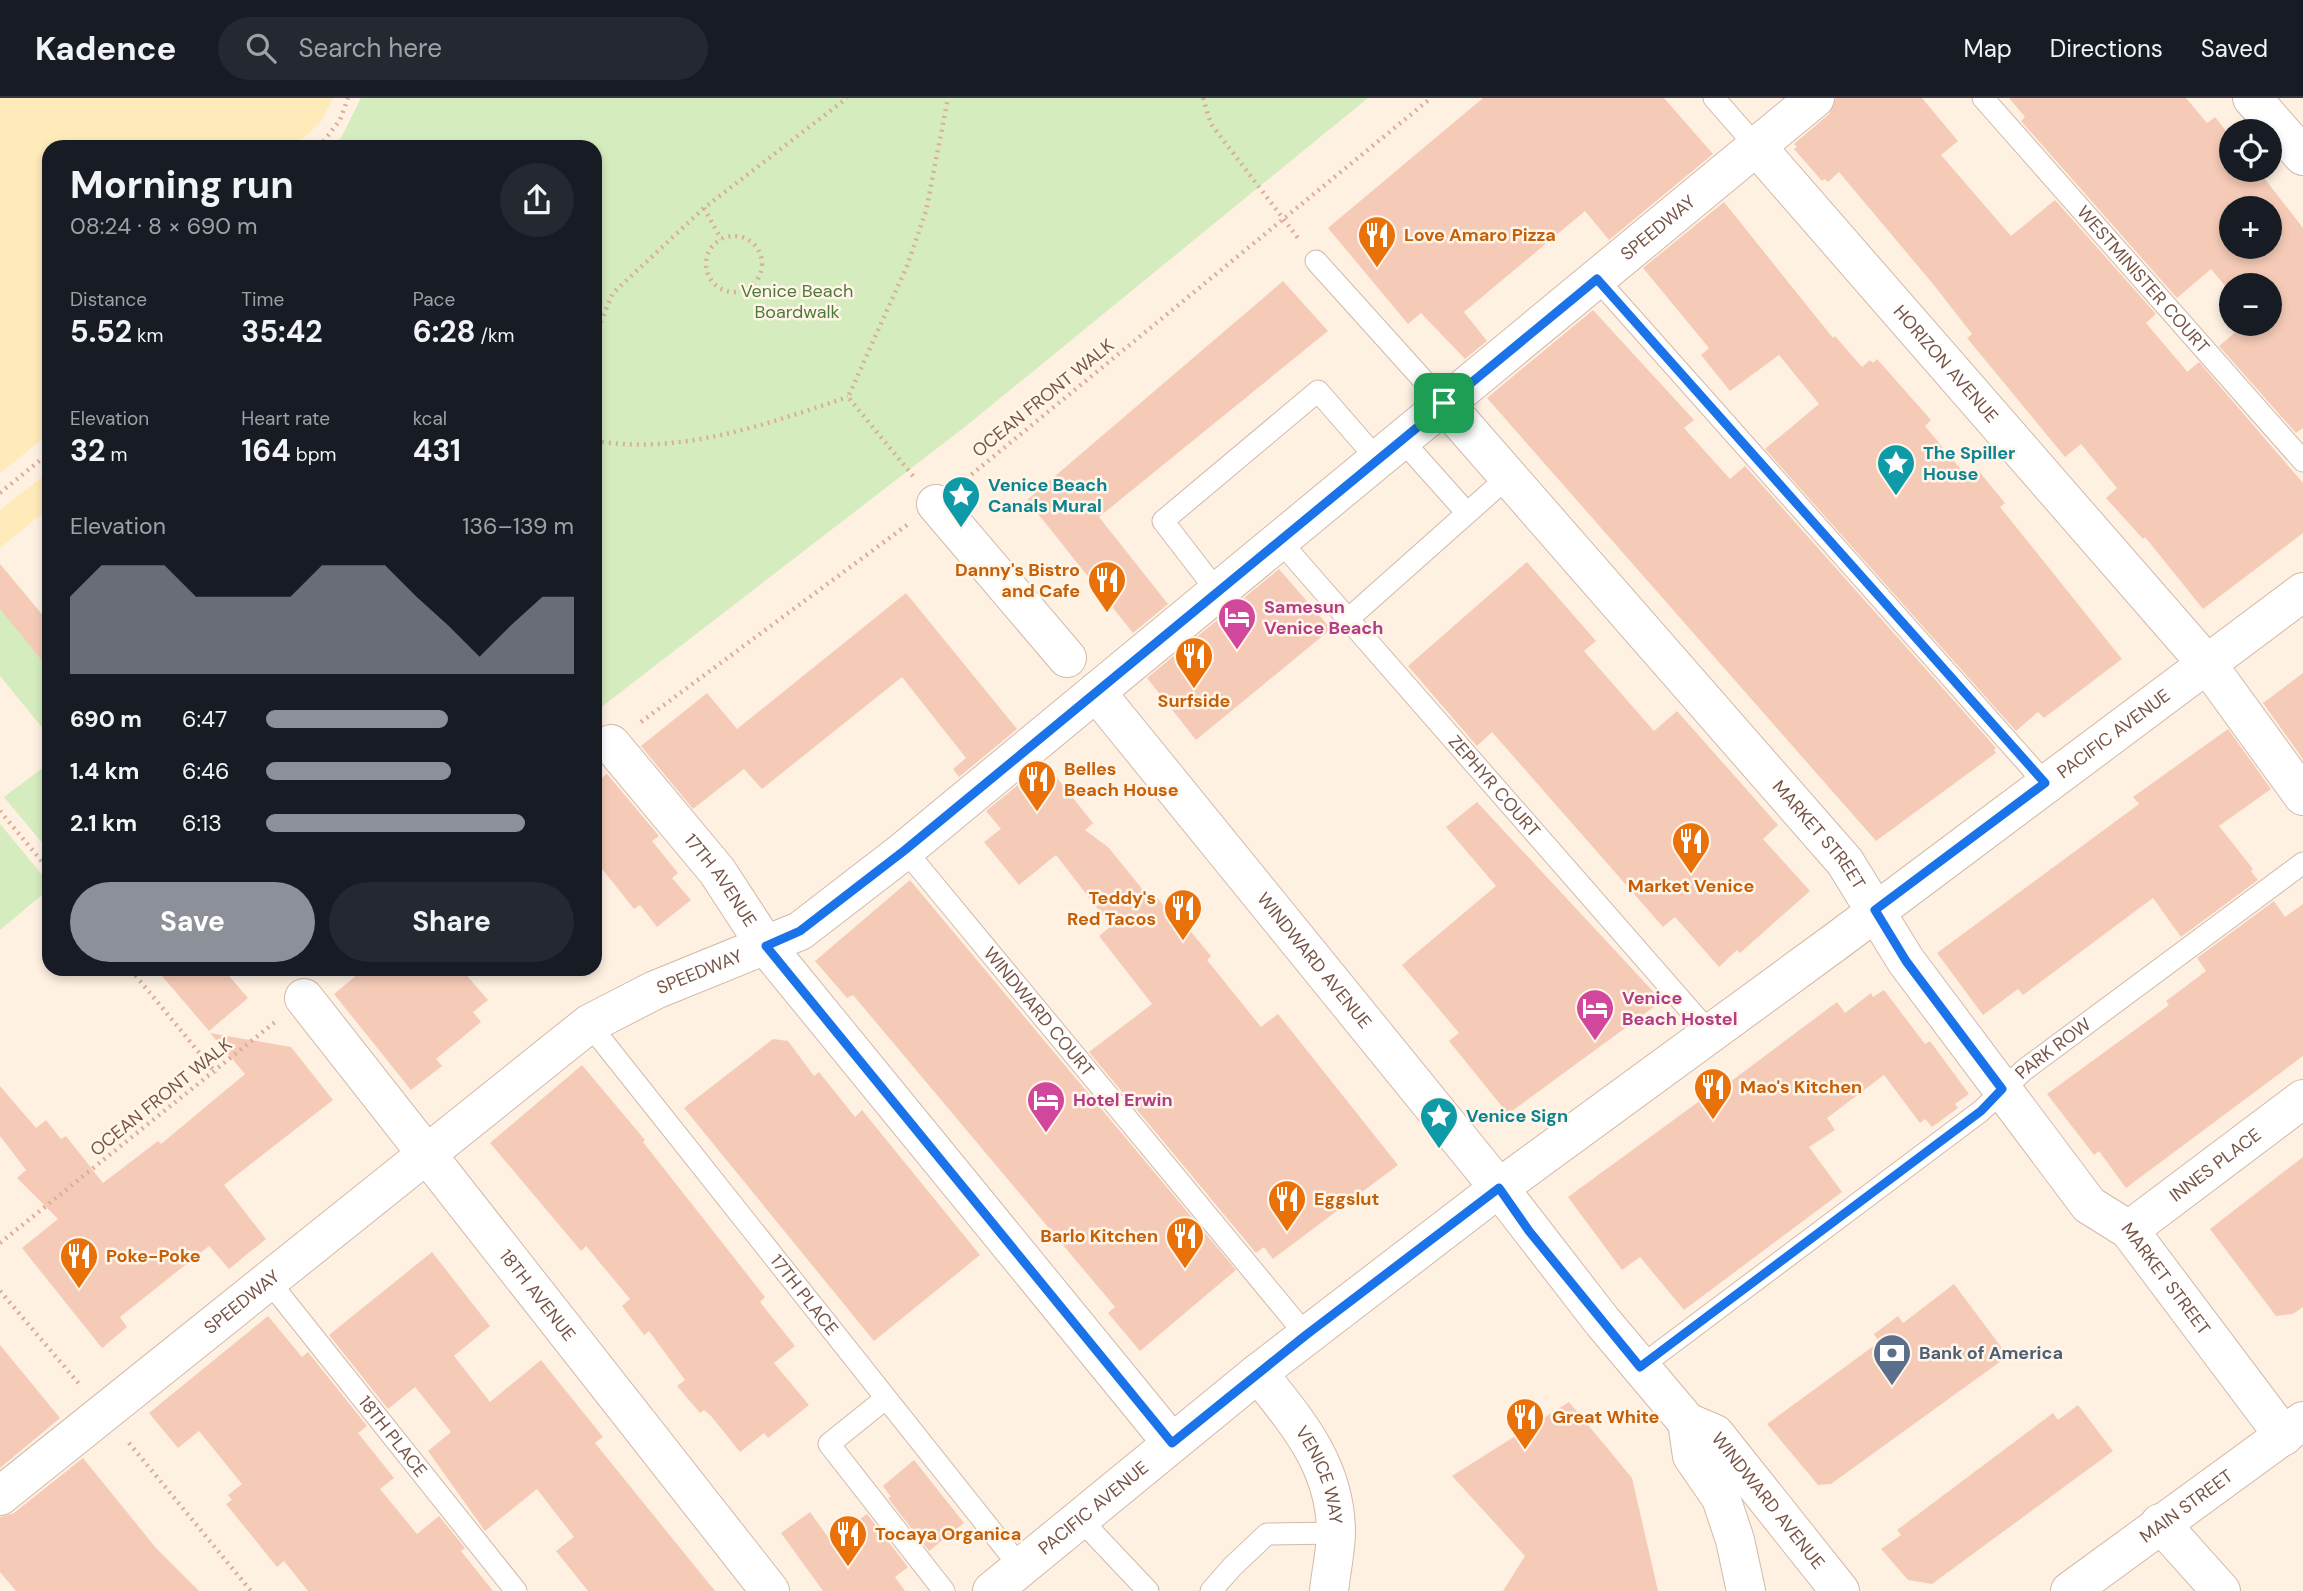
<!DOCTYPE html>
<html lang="en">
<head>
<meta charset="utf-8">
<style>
	body { margin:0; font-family:"DM Sans",sans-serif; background:#242831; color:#f1f3f6; height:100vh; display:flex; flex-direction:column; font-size:26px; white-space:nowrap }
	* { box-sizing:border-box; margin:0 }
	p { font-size:23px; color:#9ea1a6 }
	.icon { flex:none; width:38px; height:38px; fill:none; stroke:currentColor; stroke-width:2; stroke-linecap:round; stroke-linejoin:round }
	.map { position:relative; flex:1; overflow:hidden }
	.details { position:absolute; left:42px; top:42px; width:560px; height:836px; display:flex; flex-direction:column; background:#171b24; border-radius:21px; box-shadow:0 4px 10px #0003 }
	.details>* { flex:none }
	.controls { position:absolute; left:2219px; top:21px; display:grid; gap:14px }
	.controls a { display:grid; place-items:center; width:63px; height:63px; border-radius:50%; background:#171b24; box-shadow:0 4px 10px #0003; font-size:35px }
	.pin { position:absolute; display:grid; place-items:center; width:60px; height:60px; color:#fff; margin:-30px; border-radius:14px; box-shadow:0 4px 10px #0006 }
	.round { display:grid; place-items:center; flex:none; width:74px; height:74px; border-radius:37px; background:#242831 }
	.summary { display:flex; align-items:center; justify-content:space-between; height:119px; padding:0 28px }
	h1 { font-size:38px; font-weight:700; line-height:52px }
	.figures { display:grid; grid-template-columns:repeat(3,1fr); gap:10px; height:119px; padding:7px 28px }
	.figures div { display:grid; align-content:center }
	.figures b { font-size:30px; font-weight:700 }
	.figures small { font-size:19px; font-weight:400 }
	.figures p { font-size:19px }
	.chart { height:196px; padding:14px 28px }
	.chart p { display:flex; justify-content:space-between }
	.chart svg { width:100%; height:126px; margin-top:7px; fill:#8c9099; opacity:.7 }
	.action { display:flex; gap:14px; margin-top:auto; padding:14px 28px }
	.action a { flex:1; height:80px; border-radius:42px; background:#8c9099; color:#fff; font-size:28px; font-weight:700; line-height:80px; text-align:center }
	.action a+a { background:#242831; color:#f1f3f6 }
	ul { padding:0 28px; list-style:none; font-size:23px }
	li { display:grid; grid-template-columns:112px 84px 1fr; align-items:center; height:52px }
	li i { height:18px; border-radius:9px; background:#8c9099 }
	header { display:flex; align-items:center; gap:42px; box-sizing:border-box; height:98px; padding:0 35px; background:#171b24; border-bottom:2px solid #363941 }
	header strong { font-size:33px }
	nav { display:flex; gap:38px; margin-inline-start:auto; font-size:24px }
	.search { width:490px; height:63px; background:#242831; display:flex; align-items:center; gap:18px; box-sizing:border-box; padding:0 24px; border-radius:38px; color:#9ea1a6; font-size:26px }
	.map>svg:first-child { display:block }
</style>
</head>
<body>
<header>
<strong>Kadence</strong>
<div class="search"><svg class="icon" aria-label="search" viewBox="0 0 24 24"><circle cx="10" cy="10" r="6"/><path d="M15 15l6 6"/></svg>Search here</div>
<nav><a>Map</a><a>Directions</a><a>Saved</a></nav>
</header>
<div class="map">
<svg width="2303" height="1493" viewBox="0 0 2303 1493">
	<rect width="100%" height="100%" fill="#fef1e2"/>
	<!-- green -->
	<g fill="#d5ecbf">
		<polygon points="361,0 1368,0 966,328 595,614 595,49 333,49 341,40"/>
		<polygon points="6,473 49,525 49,629 45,633 0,578 0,478"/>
		<polygon points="44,669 49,675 49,753 4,699"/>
		<polygon points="0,726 49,785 49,791 0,832"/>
	</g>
	<!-- sand -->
	<g fill="#ffeaba">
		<polygon points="0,0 333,0 320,25 293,49 49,49 49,336 0,375"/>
		<polygon points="49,374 49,413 44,414 0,450 0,412"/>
	</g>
	<!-- building -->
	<g fill="#f5cbb7" fill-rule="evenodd">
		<polygon points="1483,0 1664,0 1713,56 1609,142 1585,113 1464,214 1487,243 1465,261 1421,215 1408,226 1328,130"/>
		<polygon points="1836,0 1922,0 1958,43 1941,57 2011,138 2055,102 2156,216 2146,225 2185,271 2187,274 2199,264 2303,385 2303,435 2203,511 2145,439 2143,441 2106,400 2117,390 2081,346 2065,359 1967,240 1972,236 1933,186 1839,74 1828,84 1825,81 1822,83 1794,51 1797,49 1794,46 1829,16"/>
		<path d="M2009 0H2186L2207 25 2215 19 2231 39V72H2258L2303 130V330L2296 335 2219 248 2245 226H2270V187H2231V195L2211 171 2177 200 2021 23 2025 19ZM2231 110H2270V149H2231Z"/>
		<polygon points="1724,104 1833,240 1835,238 1862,269 1870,262 1873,265 1877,261 1931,322 1925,328 1967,379 1977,371 2005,405 2000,409 2122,561 2044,620 2038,614 2016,633 1765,351 1819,306 1779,257 1730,293 1701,257 1709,250 1643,170"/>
		<polygon points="1283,183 1328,233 1099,419 1168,506 1133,535 1027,402"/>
		<polygon points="1593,212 1694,322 1684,330 1730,381 1745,368 1996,650 1994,652 1996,655 1876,743 1487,300"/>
		<polygon points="1527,464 1596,543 1584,553 1654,633 1677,613 1778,727 1763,741 1810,793 1740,855 1737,852 1719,869 1675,819 1663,829 1492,634 1477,648 1408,568"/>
		<polygon points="0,466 49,525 49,571 0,511"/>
		<polygon points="1279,471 1331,531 1196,642 1147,580"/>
		<polygon points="906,495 1017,631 959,679 953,671 966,660 902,579 762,691 744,671 693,711 641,648 707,595 737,631"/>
		<polygon points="2303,575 2303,661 2263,605"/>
		<polygon points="2228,631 2271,691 2219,728 2253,771 2251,773 2258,782 2181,839 2153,800 2023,897 2018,891 1983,917 1937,855 2139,706 2133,699"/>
		<polygon points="1045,665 1093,725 1085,732 1108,749 1148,798 1153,794 1174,821 1177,817 1211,858 1207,862 1261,929 1278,916 1398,1067 1273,1161 1264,1149 1256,1155 1089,954 1152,906 1099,838 1111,828 1056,757 1019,787 984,744 1001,731 986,713"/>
		<polygon points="607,676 659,738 652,743 678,775 672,780 691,802 657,829 640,807 634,811 595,762 595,685"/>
		<polygon points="1477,704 1662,903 1508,1016 1449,943 1459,935 1402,867 1496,788 1446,729"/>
		<polygon points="910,782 1236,1172 1140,1253 1108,1215 1115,1209 853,897 847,900 815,863"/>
		<polygon points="2274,803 2285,819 2303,806 2303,958 2126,1090 2099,1053 2094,1057 2047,996 2169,907 2166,903 2206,873 2197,860"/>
		<polygon points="157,872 224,872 248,900 209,933"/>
		<polygon points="363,872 462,872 488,902 473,914 481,924 436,961 442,968 411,992 334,896"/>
		<polygon points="1884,892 1925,946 1930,943 1969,996 1955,1006 1958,1010 1932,1029 1925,1021 1920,1025 1884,977 1827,1020 1835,1032 1809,1049 1842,1094 1684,1212 1640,1159 1622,1172 1568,1099 1720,988 1722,990 1837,904 1845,915 1871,895 1873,899"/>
		<polygon points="210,935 291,949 333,1002 224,1087 266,1141 229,1171 209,1148 120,1219 127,1229 102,1250 22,1150 58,1121 17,1080 26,1072 0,1038 0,988 36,1030 46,1022 61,1041 66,1038 103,1085 158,1043 161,1046 245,976"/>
		<polygon points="773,941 788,943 814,978 819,974 855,1019 862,1012 980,1157 874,1243 684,1010"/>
		<polygon points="582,967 645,1042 643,1044 765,1199 760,1204 795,1248 774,1265 809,1307 768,1340 764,1335 740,1354 711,1318 704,1312 700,1315 677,1288 685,1282 649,1233 644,1237 622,1208 630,1201 586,1148 581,1153 490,1045"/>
		<polygon points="2303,1059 2303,1209 2293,1216 2276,1218 2210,1131"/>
		<polygon points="432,1154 490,1228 454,1258 490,1304 541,1262 603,1339 595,1345 715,1493 588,1493 556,1453 574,1439 537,1391 485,1433 428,1353 451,1334 415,1289 388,1311 329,1237"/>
		<polygon points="1954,1186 2008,1258 1831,1386 1818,1387 1767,1326 1879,1244 1874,1236 1898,1218 1903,1225"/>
		<polygon points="268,1218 302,1259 308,1254 367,1328 358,1335 394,1380 380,1391 417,1436 439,1418 465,1450 461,1453 493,1493 308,1493 284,1463 277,1469 226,1406 232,1402 228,1397 242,1386 199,1333 178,1350 149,1315"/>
		<polygon points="0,1247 60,1320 0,1370"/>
		<polygon points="1569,1304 1632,1380 1658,1493 1503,1493 1525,1458 1452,1378"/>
		<polygon points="2078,1307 2113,1353 1932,1486 1908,1482 1881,1451 1901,1437 1897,1432 2053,1315 2058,1322"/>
		<polygon points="83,1360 156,1450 199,1493 16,1493 0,1474 0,1419 14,1415"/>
		<polygon points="914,1362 964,1425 929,1453 888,1400 891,1399 883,1388"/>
		<polygon points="810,1414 830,1442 867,1416 908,1469 895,1479 905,1493 823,1493 781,1435"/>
	</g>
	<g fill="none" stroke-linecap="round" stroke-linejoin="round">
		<defs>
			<g id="lane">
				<polyline points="1714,0 1756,48"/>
				<path id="s1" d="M1983 0 2303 363"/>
				<polyline points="1316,163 1444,305"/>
				<polyline points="1597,181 2045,685"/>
				<polyline points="1401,341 1467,415"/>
				<path id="s2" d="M1279 442 1709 934"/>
				<polyline points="1217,493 1163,423 1318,293 1377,361"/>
				<polyline points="1347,522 1509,378"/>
				<path id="s3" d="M905 752 1306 1237"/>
				<path id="s4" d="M589 926 1021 1470"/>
				<path id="s5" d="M268 1182 516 1493"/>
				<path id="s6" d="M1640 1269 1981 1013 2024 972 2303 765"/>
				<polyline points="885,1301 829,1346 944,1493"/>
				<polyline points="1081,1422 1148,1493"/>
				<polyline points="1211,1493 1232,1469 1267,1436 1336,1435"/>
			</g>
			<g id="street">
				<polyline points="2252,0 2303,58"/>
				<path id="s7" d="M1756 48 2207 566 2303 698"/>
				<path id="s8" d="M1444 305 1845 764 1906 863 2089 1107 2129 1132 2284 1338"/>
				<polyline points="936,406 1067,560"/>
				<path id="s9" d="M1096 594 1499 1090"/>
				<path id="s10" d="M611 646 717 773 766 848 1172 1345"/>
				<path id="s11" d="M304 900 770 1493"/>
				<path id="s12" d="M2129 1132 2303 1001"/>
				<path id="s13" d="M0 1398 589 926 655 892 800 833 905 752 1815 0"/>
				<polyline points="2160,1425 2221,1493"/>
			</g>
			<g id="secondary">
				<path id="s14" d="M1499 1090 1602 1223 1687 1324 1715 1336 1840 1493"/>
				<path id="s15" d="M1258 1275C1297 1324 1335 1367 1336 1433 1336 1453 1331 1473 1329 1493"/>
				<polyline points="1687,1324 1692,1358 1721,1400 1735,1442 1746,1493"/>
				<path id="s16" d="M992 1493 1258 1275 1499 1090 1838 842 2303 494"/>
				<path id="s17" d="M2070 1493 2303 1323"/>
			</g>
		</defs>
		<!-- lane casing -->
		<use href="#lane" stroke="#d2b9aa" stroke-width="23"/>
		<!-- street casing -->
		<use href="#street" stroke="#d2b9aa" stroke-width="40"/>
		<!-- secondary casing -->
		<use href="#secondary" stroke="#d5b8a7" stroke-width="40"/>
		<!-- path -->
		<g stroke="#daae9a" stroke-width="4.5" stroke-dasharray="2 5" stroke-linecap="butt">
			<polyline points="1203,0 1211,26 1298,140"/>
			<polyline points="319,49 340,22 348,0"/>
			<polyline points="704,110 721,141"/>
			<circle cx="734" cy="166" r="28"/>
			<polyline points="595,237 613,195 704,110 847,0"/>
			<path d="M595 343C682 357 767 326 848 299"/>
			<polyline points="913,378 848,299 907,168 926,113 948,0"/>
			<polyline points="966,381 1431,0"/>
			<polyline points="0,395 49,355"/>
			<polyline points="641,624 907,427"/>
			<polyline points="0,713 49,772"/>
			<polyline points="131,872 216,975"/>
			<polyline points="0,1145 275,924"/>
			<polyline points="0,1193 80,1287"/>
			<polyline points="129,1345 251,1493"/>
		</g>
		<!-- lane -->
		<use href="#lane" stroke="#fff" stroke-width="21"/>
		<!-- street -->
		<use href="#street" stroke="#fff" stroke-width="38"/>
		<!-- secondary -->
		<use href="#secondary" stroke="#fff" stroke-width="38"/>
	</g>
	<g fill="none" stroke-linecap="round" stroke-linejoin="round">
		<defs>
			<polygon id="route" points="1597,181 2045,685 1875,812 1906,863 2002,991 1981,1013 1640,1269 1529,1133 1499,1090 1306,1237 1172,1345 766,848 800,833 905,752"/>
		</defs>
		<!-- route casing -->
		<use href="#route" stroke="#fff" stroke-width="14"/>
		<!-- route -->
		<use href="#route" stroke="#1a73e8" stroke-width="9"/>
	</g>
	<!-- icons -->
	<defs>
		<symbol id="restaurant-pin" viewBox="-11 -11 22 30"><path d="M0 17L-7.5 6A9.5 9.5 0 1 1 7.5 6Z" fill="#e8710a" stroke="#fff5e9"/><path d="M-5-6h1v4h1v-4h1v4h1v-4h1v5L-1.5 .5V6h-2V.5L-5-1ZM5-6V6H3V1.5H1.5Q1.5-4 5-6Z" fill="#fff"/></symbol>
		<symbol id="sight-pin" viewBox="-11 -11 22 30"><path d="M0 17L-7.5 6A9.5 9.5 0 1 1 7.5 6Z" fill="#0f9aa8" stroke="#fff5e9"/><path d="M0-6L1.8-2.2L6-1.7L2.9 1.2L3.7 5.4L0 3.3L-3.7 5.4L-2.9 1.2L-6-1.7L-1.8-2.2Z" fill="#fff"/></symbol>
		<symbol id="hotel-pin" viewBox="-11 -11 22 30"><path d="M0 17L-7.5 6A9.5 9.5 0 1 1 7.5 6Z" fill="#d1479c" stroke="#fff5e9"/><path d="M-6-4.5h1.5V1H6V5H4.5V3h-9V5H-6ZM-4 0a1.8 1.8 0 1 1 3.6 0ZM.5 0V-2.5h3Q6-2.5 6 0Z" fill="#fff"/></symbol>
		<symbol id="bank-pin" viewBox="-11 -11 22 30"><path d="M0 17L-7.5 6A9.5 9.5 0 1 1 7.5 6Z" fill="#5c6f8a" stroke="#fff5e9"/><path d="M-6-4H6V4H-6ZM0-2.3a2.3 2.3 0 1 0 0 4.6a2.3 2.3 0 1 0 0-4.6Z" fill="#fff"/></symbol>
	</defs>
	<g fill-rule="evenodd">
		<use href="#restaurant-pin" x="1355" y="115" width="44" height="60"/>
		<use href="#sight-pin" x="1874" y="343" width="44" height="60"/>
		<use href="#sight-pin" x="939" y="375" width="44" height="60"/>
		<use href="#restaurant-pin" x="1085" y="460" width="44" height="60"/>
		<use href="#hotel-pin" x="1215" y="497" width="44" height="60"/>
		<use href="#restaurant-pin" x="1172" y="536" width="44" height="60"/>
		<use href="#restaurant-pin" x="1015" y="659" width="44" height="60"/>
		<use href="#restaurant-pin" x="1669" y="721" width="44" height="60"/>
		<use href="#restaurant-pin" x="1161" y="788" width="44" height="60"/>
		<use href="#hotel-pin" x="1573" y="888" width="44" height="60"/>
		<use href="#restaurant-pin" x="1691" y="967" width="44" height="60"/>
		<use href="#hotel-pin" x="1024" y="980" width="44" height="60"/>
		<use href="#sight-pin" x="1417" y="996" width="44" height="60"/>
		<use href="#restaurant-pin" x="1265" y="1079" width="44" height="60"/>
		<use href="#restaurant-pin" x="1163" y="1116" width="44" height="60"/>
		<use href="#restaurant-pin" x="57" y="1136" width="44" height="60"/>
		<use href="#bank-pin" x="1870" y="1233" width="44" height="60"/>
		<use href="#restaurant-pin" x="1503" y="1297" width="44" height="60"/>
		<use href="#restaurant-pin" x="826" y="1414" width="44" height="60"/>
	</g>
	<g text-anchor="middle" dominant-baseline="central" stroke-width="5" stroke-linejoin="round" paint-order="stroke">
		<!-- street labels -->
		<g font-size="18" fill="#775446" stroke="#fff5e9">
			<text stroke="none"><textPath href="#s13" startOffset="2095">SPEEDWAY</textPath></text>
			<text stroke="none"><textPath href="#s1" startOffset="242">WESTMINISTER COURT</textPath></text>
			<text stroke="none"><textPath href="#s7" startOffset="289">HORIZON AVENUE</textPath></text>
			<text transform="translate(1043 300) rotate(-39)">OCEAN FRONT WALK</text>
			<text stroke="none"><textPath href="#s16" startOffset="1412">PACIFIC AVENUE</textPath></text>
			<text stroke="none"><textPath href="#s2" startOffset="327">ZEPHYR COURT</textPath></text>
			<text stroke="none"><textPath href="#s8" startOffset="572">MARKET STREET</textPath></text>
			<text stroke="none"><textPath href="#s10" startOffset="175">17TH AVENUE</textPath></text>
			<text stroke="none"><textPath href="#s9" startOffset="346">WINDWARD AVENUE</textPath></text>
			<text stroke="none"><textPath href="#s13" startOffset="877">SPEEDWAY</textPath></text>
			<text stroke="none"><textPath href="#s3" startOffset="210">WINDWARD COURT</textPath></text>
			<text stroke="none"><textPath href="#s6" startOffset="522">PARK ROW</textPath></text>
			<text transform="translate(161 999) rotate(-39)">OCEAN FRONT WALK</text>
			<text stroke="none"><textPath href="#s12" startOffset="108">INNES PLACE</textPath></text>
			<text stroke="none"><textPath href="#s8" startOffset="1139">MARKET STREET</textPath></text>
			<text stroke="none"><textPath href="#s11" startOffset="378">18TH AVENUE</textPath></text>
			<text stroke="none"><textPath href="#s4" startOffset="346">17TH PLACE</textPath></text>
			<text stroke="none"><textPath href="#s13" startOffset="310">SPEEDWAY</textPath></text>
			<text stroke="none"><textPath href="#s5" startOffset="200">18TH PLACE</textPath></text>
			<text stroke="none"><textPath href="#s15" startOffset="121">VENICE WAY</textPath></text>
			<text stroke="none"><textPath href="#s14" startOffset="416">WINDWARD AVENUE</textPath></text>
			<text stroke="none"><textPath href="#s17" startOffset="144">MAIN STREET</textPath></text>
			<text stroke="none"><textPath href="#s16" startOffset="131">PACIFIC AVENUE</textPath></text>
		</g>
		<!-- food labels -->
		<g font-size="18" font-weight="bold" fill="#c56008" stroke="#fff5e9" text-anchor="start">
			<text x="1404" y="137">Love Amaro Pizza</text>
			<text x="1080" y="472" text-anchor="end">Danny's Bistro<tspan x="1080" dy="21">and Cafe</tspan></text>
			<text x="1194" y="603" text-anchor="middle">Surfside</text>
			<text x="1064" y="671">Belles<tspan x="1064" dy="21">Beach House</tspan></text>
			<text x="1691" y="788" text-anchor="middle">Market Venice</text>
			<text x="1156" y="800" text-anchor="end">Teddy's<tspan x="1156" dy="21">Red Tacos</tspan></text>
			<text x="1740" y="989">Mao's Kitchen</text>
			<text x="1314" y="1101">Eggslut</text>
			<text x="1158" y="1138" text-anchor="end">Barlo Kitchen</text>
			<text x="106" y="1158">Poke-Poke</text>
			<text x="1552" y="1319">Great White</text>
			<text x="875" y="1436">Tocaya Organica</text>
		</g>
		<!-- park labels -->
		<g font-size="18" fill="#52783b" stroke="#fff5e9">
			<text x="797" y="193">Venice Beach<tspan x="797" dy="21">Boardwalk</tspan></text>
		</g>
		<!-- culture labels -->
		<g font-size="18" font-weight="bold" fill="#0d838f" stroke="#fff5e9" text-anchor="start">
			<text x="1923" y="355">The Spiller<tspan x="1923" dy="21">House</tspan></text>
			<text x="988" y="387">Venice Beach<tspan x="988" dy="21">Canals Mural</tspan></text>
			<text x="1466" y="1018">Venice Sign</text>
		</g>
		<!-- hotel labels -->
		<g font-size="18" font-weight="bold" fill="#b23c85" stroke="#fff5e9" text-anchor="start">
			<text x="1264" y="509">Samesun<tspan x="1264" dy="21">Venice Beach</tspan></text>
			<text x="1622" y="900">Venice<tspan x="1622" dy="21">Beach Hostel</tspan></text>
			<text x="1073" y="1002">Hotel Erwin</text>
		</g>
		<!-- service labels -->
		<g font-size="18" font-weight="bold" fill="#4e5e75" stroke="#fff5e9" text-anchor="start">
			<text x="1919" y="1255">Bank of America</text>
		</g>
	</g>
</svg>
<div class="controls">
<a><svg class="icon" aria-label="locate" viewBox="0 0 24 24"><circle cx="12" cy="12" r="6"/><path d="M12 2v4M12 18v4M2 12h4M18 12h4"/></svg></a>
<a>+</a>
<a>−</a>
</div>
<div class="pin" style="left:1444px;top:305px;background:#1e9e55"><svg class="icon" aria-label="arrive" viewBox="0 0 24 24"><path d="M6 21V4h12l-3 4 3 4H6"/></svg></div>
<section class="details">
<div class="summary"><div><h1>Morning run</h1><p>08:24 · 8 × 690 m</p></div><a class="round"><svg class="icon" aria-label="share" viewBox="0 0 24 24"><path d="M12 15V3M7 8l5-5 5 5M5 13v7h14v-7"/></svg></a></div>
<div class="figures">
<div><p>Distance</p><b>5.52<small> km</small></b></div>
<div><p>Time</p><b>35:42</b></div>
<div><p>Pace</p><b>6:28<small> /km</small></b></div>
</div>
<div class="figures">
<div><p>Elevation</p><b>32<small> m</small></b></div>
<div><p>Heart rate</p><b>164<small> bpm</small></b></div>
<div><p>kcal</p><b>431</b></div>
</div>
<div class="chart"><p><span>Elevation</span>136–139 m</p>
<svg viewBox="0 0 160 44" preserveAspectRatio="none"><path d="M0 44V17L10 6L20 6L30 6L40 17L50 17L60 17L70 17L80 6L90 6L100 6L110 17L120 27L130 38L140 27L150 17L160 17V44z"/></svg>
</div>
<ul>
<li><b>690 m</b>6:47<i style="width:59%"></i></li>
<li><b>1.4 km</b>6:46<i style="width:60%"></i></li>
<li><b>2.1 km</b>6:13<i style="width:84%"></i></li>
</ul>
<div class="action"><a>Save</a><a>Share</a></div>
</section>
</div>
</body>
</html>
